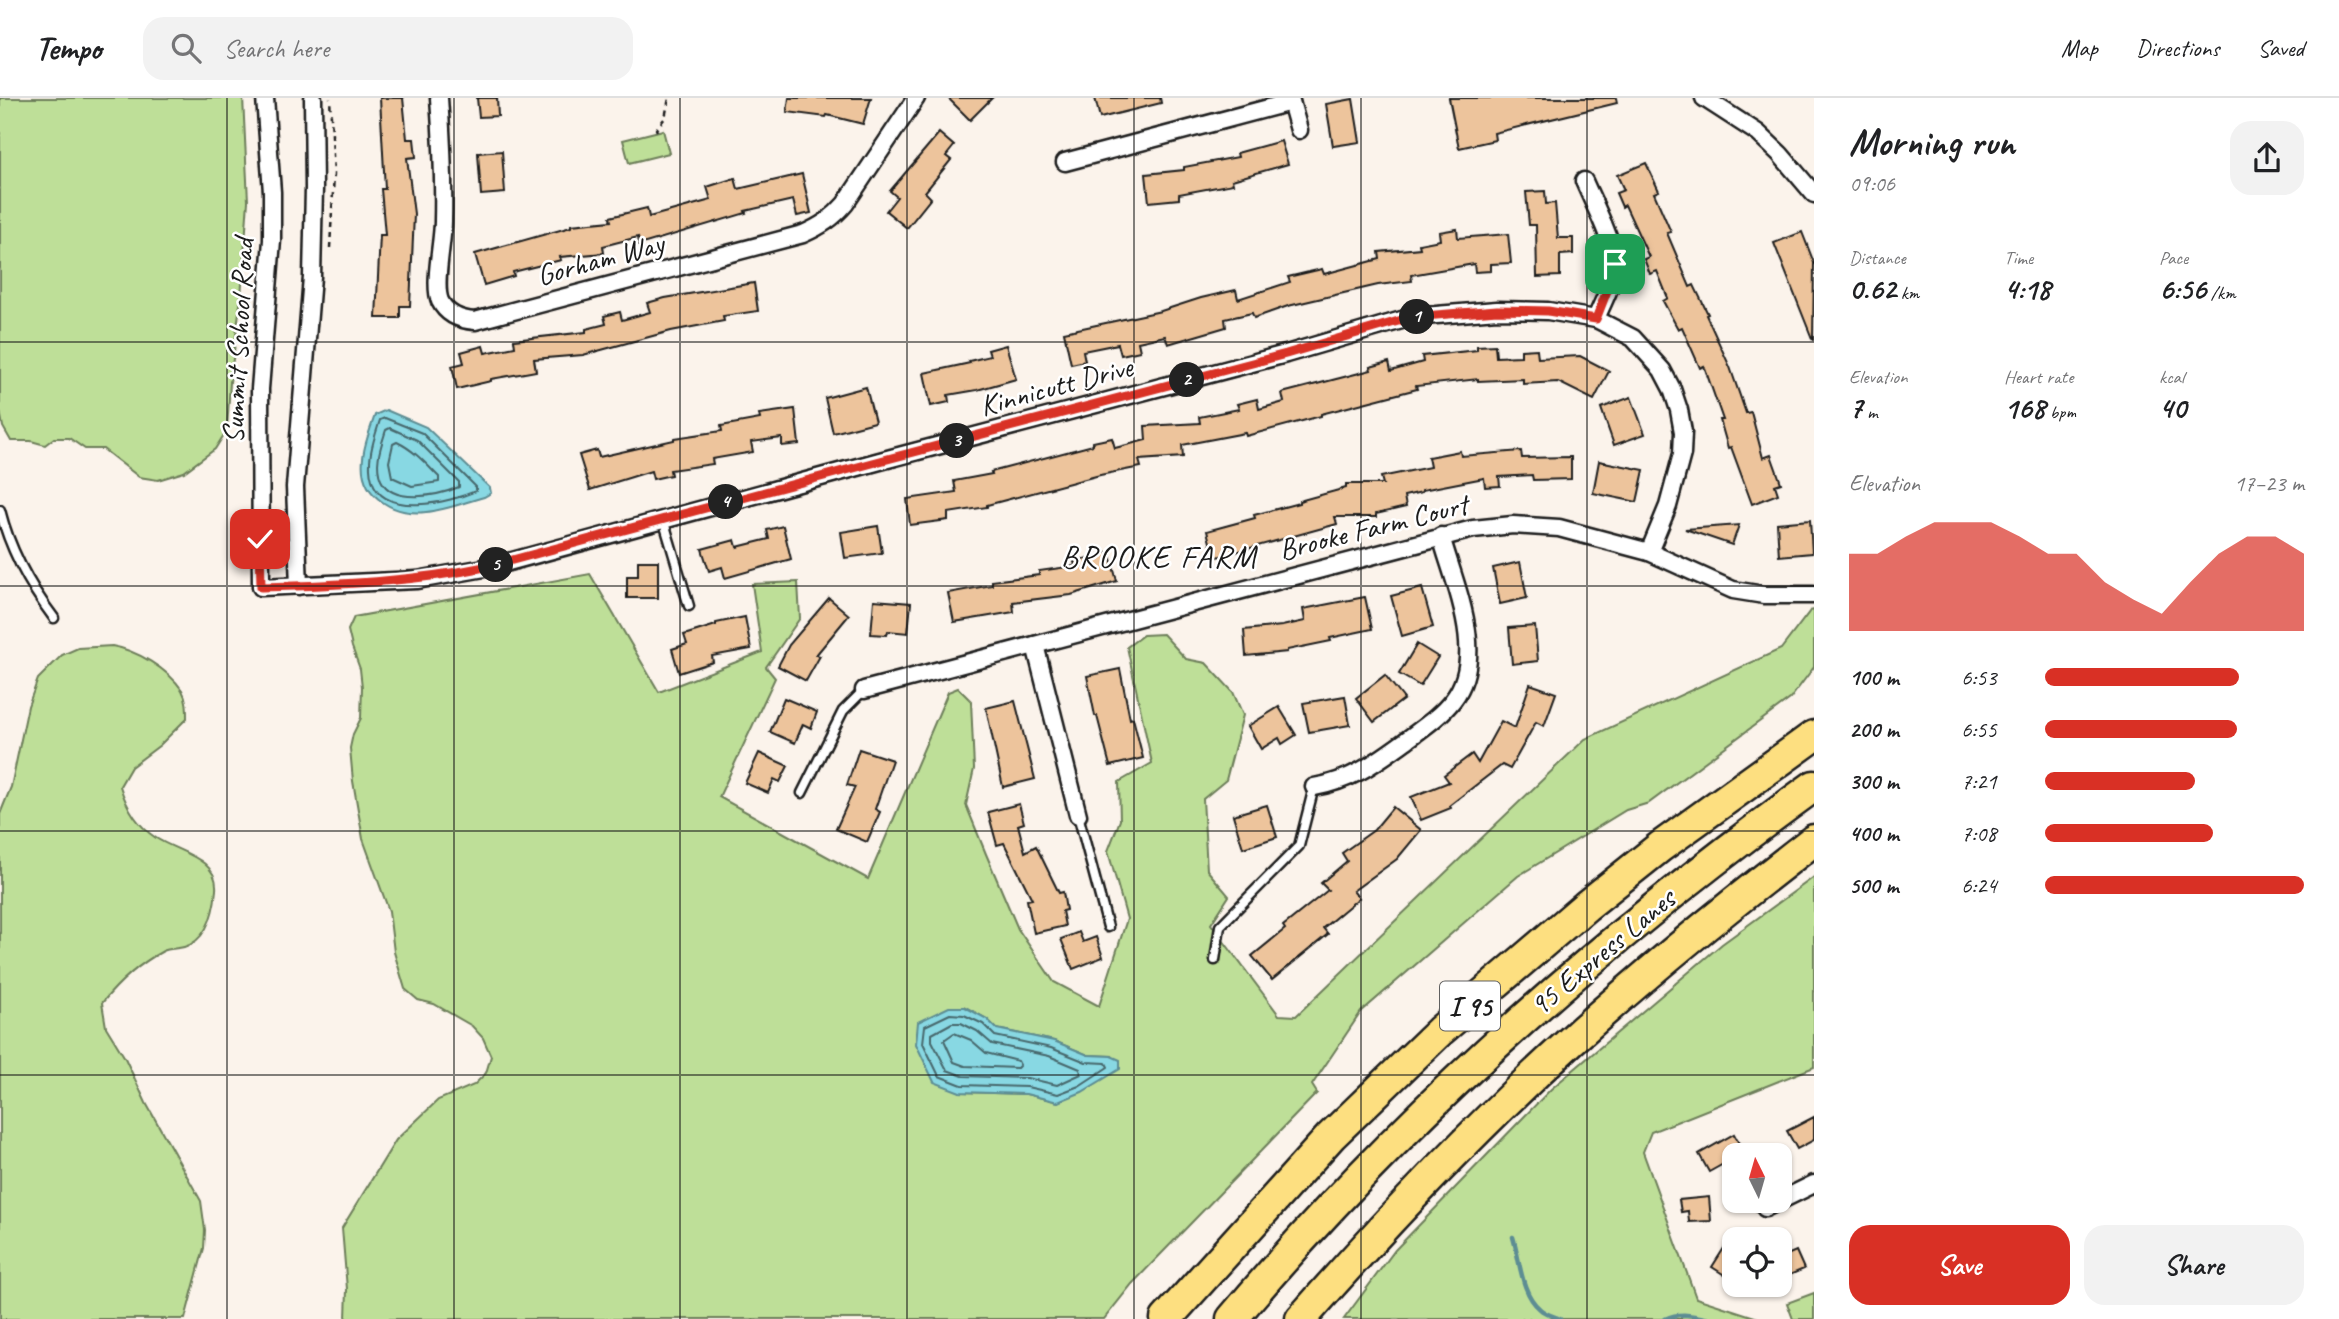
<!DOCTYPE html>
<html lang="en">
<head>
<meta charset="utf-8">
<style>
	body { margin:0; font-family:Caveat,sans-serif; background:#f2f2f2; color:#202124; height:100vh; display:flex; flex-direction:column; font-size:26px; white-space:nowrap }
	* { box-sizing:border-box; margin:0 }
	p { font-size:23px; color:#757577 }
	.icon { flex:none; width:38px; height:38px; fill:none; stroke:currentColor; stroke-width:2; stroke-linecap:round; stroke-linejoin:round }
	.map { position:relative; flex:1; overflow:hidden }
	.side { display:flex; flex-direction:column; background:#fff; width:525px }
	.side>* { flex:none }
	.needle { width:46px; rotate:355deg }
	.controls { position:absolute; left:1722px; top:1045px; display:grid; gap:14px }
	.controls a { display:grid; place-items:center; width:70px; height:70px; border-radius:14px; background:#fff; box-shadow:0 2px 5px #0004; font-size:35px }
	.pin { position:absolute; display:grid; place-items:center; width:60px; height:60px; color:#fff; margin:-30px; border-radius:14px; box-shadow:0 4px 10px #0006 }
	.km { position:absolute; width:35px; height:35px; margin:-18px; border-radius:50%; background:#222; color:#fff; font-size:19px; line-height:35px; text-align:center }
	.round { display:grid; place-items:center; flex:none; width:74px; height:74px; border-radius:21px; background:#f2f2f2 }
	.summary { display:flex; align-items:center; justify-content:space-between; height:119px; padding:0 35px }
	h1 { font-size:38px; font-weight:700; line-height:52px }
	.figures { display:grid; grid-template-columns:repeat(3,1fr); gap:10px; height:119px; padding:7px 35px }
	.figures div { display:grid; align-content:center }
	.figures b { font-size:30px; font-weight:700 }
	.figures small { font-size:19px; font-weight:400 }
	.figures p { font-size:19px }
	.chart { height:196px; padding:14px 35px }
	.chart p { display:flex; justify-content:space-between }
	.chart svg { width:100%; height:126px; margin-top:7px; fill:#d93025; opacity:.7 }
	.action { display:flex; gap:14px; margin-top:auto; padding:14px 35px }
	.action a { flex:1; height:80px; border-radius:21px; background:#d93025; color:#fff; font-size:28px; font-weight:700; line-height:80px; text-align:center }
	.action a+a { background:#f2f2f2; color:#202124 }
	ul { padding:0 35px; list-style:none; font-size:23px }
	li { display:grid; grid-template-columns:112px 84px 1fr; align-items:center; height:52px }
	li i { height:18px; border-radius:9px; background:#d93025 }
	header { display:flex; align-items:center; gap:42px; box-sizing:border-box; height:98px; padding:0 35px; background:#fff; border-bottom:2px solid #e0e0e0 }
	header strong { font-size:33px }
	nav { display:flex; gap:38px; margin-inline-start:auto; font-size:24px }
	.search { width:490px; height:63px; background:#f2f2f2; display:flex; align-items:center; gap:18px; box-sizing:border-box; padding:0 24px; border-radius:21px; color:#757577; font-size:26px }
	main { display:flex; flex:1; min-height:0 }
	.map>svg:first-child { display:block }
</style>
</head>
<body>
<header>
<strong>Tempo</strong>
<div class="search"><svg class="icon" aria-label="search" viewBox="0 0 24 24"><circle cx="10" cy="10" r="6"/><path d="M15 15l6 6"/></svg>Search here</div>
<nav><a>Map</a><a>Directions</a><a>Saved</a></nav>
</header>
<main>
<div class="map">
<svg width="1814" height="1221" viewBox="0 0 1814 1221">
	<rect width="100%" height="100%" fill="#fbf3eb"/>
	<filter id="ink" filterUnits="userSpaceOnUse"><feTurbulence type="fractalNoise" baseFrequency=".0143" numOctaves="2"/><feDisplacementMap in="SourceGraphic" scale="14" xChannelSelector="R" yChannelSelector="G"/><feConvolveMatrix kernelMatrix="1 2 1 2 8 2 1 2 1" color-interpolation-filters="sRGB"/></filter>
	<g filter="url(#ink)">
		<!-- green -->
		<g fill="#bedf98" stroke="#6d7e5a" stroke-width="2" fill-rule="evenodd">
			<polygon points="0,0 243,0 248,103 241,199 230,284 227,332 215,351 184,374 158,382 139,379 103,351 85,351 69,340 54,340 45,347 31,343 11,343 3,329 0,313"/>
			<polygon points="663,32 669,55 629,65 623,42"/>
			<path d="M590 476 659 594 762 554 752 486 798 484 800 520 766 569 775 580 719 699 868 781 948 594 958 590 971 603 974 671 966 707 986 756 1018 831 1054 884 1099 908 1127 821 1108 753 1120 722 1119 684 1152 665 1127 549 1143 537 1163 536 1186 561 1206 565 1233 594 1243 617 1226 682 1203 701 1207 772 1229 798 1211 826 1279 917 1296 918 1585 641 1781 551 1810 513 1814 512V569L1790 601 1649 705 1626 712 1518 778 1361 914 1312 987 1317 995 1132 1186 1104 1221H346L347 1191 342 1130 396 1042 438 1002 474 987 486 975 491 958 483 940 472 928 434 906 418 902 405 891 394 854 389 813 363 741 353 683 350 650 353 636 361 620 362 589 360 571 352 549 348 532 354 519ZM965 909 987 921 997 931 1054 943 1088 957 1111 958 1058 1004 1026 996 960 994Z"/>
			<path d="M112 548C136 552 168 571 182 592 187 601 187 610 187 620L160 647 131 669 120 688C126 708 138 728 156 740 177 754 219 760 216 792 214 814 208 842 184 849 177 851 169 850 163 853 139 866 119 884 102 905L106 929 125 960 146 1005 201 1103 205 1132 204 1150 185 1221H0V716L11 689 28 608 38 581 62 557 78 550Z"/>
			<polygon points="1814,779 1814,969 1651,1034 1643,1054 1696,1200 1761,1221 1344,1221 1395,1152 1551,991 1722,846"/>
			<polygon points="1814,1195 1814,1221 1793,1221 1787,1205"/>
		</g>
		<!-- water -->
		<g fill="#88d8e3" stroke="#5d8d93" stroke-width="2">
			<path d="M386 312 426 329 490 390 491 395 484 399C465 404 446 412 426 414 412 416 396 413 384 405 350 383 364 349 375 317Z"/>
			<polygon points="949,909 965,909 987,921 997,931 1054,943 1088,957 1111,958 1120,962 1120,971 1082,994 1058,1004 1026,996 960,994 934,984 916,946 918,924"/>
		</g>
		<g fill="none" stroke-linecap="round" stroke-linejoin="round">
			<!-- shore -->
			<g stroke="#47676c" stroke-width="2">
				<path d="M385 320 422 335 476 389V393C450 404 383 421 372 382 366 362 374 341 380 322Z"/>
				<path d="M390 330 417 342 459 384V389C440 397 393 408 381 382 374 366 381 348 386 332Z"/>
				<path d="M397 344C414 352 426 366 439 379V384L412 388 392 379 389 364 393 346Z"/>
				<polygon points="950,916 964,917 983,926 995,938 1051,950 1086,964 1106,965 1108,969 1079,988 1058,996 1027,989 962,987 939,978 923,945 925,928"/>
				<polygon points="952,925 961,925 977,933 992,946 1049,958 1080,971 1081,976 1057,987 1027,980 963,978 947,972 932,943 932,936"/>
				<polygon points="954,935 971,942 986,955 1018,963 1020,967 1017,970 965,968 954,964 944,942"/>
			</g>
			<!-- stream -->
			<g stroke="#5d8d93" stroke-width="4.5">
				<path d="M1513 1139C1520 1162 1521 1196 1540 1211 1545 1216 1554 1218 1560 1221"/>
				<path d="M1665 1221C1680 1214 1693 1217 1709 1221"/>
			</g>
		</g>
		<!-- building -->
		<g fill="#edc49c" stroke="#1c1c1c" stroke-width="2">
			<polygon points="380,0 403,0 407,41 414,41 416,59 407,60 414,116 410,208 400,208 400,220 376,220 380,137 385,137 381,91 385,91"/>
			<polygon points="477,0 497,0 498,18 479,19"/>
			<polygon points="789,0 871,0 863,26 827,17 826,19 787,14"/>
			<polygon points="948,0 992,0 970,22"/>
			<polygon points="1095,0 1160,0 1161,5 1100,20"/>
			<polygon points="1449,0 1616,0 1617,5 1494,35 1495,42 1459,50"/>
			<polygon points="1353,1 1360,44 1333,48 1326,6"/>
			<polygon points="939,35 954,48 946,58 951,62 925,94 931,100 907,130 886,113 897,99 890,93"/>
			<polygon points="1281,43 1288,66 1232,82 1233,86 1179,96 1179,101 1149,104 1146,76 1184,72 1184,69 1238,59 1237,55"/>
			<polygon points="502,53 505,95 481,97 478,55"/>
			<polygon points="1646,65 1659,93 1654,95 1671,134 1667,135 1690,189 1694,187 1708,216 1706,217 1730,269 1746,315 1751,314 1763,360 1771,357 1781,385 1775,387 1778,396 1752,406 1731,349 1728,350 1720,322 1723,322 1704,268 1700,270 1682,229 1678,231 1663,203 1668,200 1657,173 1650,176 1644,161 1649,159 1625,107 1622,109 1616,95 1624,92 1617,77"/>
			<polygon points="802,76 811,115 797,118 793,102 745,113 746,115 639,147 638,139 603,148 604,155 560,159 561,162 513,174 514,178 484,187 475,156 571,129 571,127 611,123 610,119 647,110 649,119 711,102 707,89 735,80 738,91"/>
			<polygon points="1545,93 1546,106 1555,105 1558,140 1573,140 1573,156 1560,157 1560,178 1537,179 1536,127 1529,127 1526,94"/>
			<polygon points="1457,131 1458,140 1508,136 1511,165 1491,166 1491,173 1475,174 1474,166 1411,177 1412,183 1378,187 1288,208 1254,220 1252,215 1225,221 1226,229 1168,246 1165,238 1138,244 1140,253 1121,257 1118,246 1083,253 1085,263 1071,266 1064,234 1161,213 1201,200 1236,192 1238,201 1290,184 1288,179 1322,171 1324,176 1380,161 1379,154 1420,150 1419,146 1440,142 1439,134"/>
			<polygon points="1802,134 1814,165 1813,243 1774,145"/>
			<polygon points="754,185 758,213 723,218 724,223 671,233 583,257 534,261 536,273 491,281 491,283 457,291 452,268 464,265 461,254 483,248 485,255 515,249 514,242 586,234 586,231 606,226 604,218 620,214 622,222 650,214 647,205 665,200"/>
			<polygon points="1006,247 1016,281 977,292 948,297 949,304 931,308 924,275 970,265 969,263 990,258 988,252"/>
			<polygon points="1495,247 1496,259 1521,258 1521,252 1537,251 1538,260 1580,258 1609,273 1594,302 1558,284 1523,286 1523,281 1478,283 1478,281 1416,288 1417,291 1321,316 1321,318 1246,338 1245,335 1182,347 1183,359 1139,362 1141,369 1100,377 987,407 987,409 948,415 948,422 910,427 907,401 956,394 954,383 992,376 991,374 1093,347 1093,344 1112,340 1115,350 1146,342 1145,328 1200,325 1199,319 1239,311 1237,306 1257,301 1259,311 1284,304 1282,295 1371,272 1370,269 1389,264 1391,273 1423,264 1422,258 1477,252 1477,248"/>
			<polygon points="866,289 875,324 833,335 825,300"/>
			<polygon points="1631,299 1645,336 1614,347 1601,310"/>
			<polygon points="795,311 799,346 782,348 782,340 751,344 753,354 712,361 713,366 670,372 671,377 653,381 651,373 590,392 579,357 597,352 599,359 674,342 674,340 722,333 721,328 760,321 759,316"/>
			<polygon points="1460,353 1461,358 1521,353 1522,360 1571,359 1571,381 1533,382 1532,377 1499,379 1500,388 1485,389 1484,380 1422,392 1422,394 1404,398 1406,409 1376,416 1376,419 1335,419 1337,426 1214,460 1207,433 1255,420 1254,417 1299,405 1299,403 1346,390 1346,386 1383,386 1381,379 1430,369 1428,359"/>
			<polygon points="1599,363 1644,372 1637,404 1593,395"/>
			<polygon points="1810,422 1812,455 1779,458 1777,425"/>
			<polygon points="1739,427 1732,447 1685,431"/>
			<polygon points="783,428 791,461 725,480 722,469 709,473 702,451 735,442 737,449 769,441 767,432"/>
			<polygon points="878,428 882,455 845,460 841,434"/>
			<polygon points="1109,454 1117,483 1071,497 1013,504 1014,514 954,524 948,495 992,487 992,483 1039,477 1039,473 1075,468 1074,464"/>
			<polygon points="638,463 658,463 658,500 627,500 627,478 638,478"/>
			<polygon points="1520,464 1527,500 1500,506 1493,470"/>
			<polygon points="1422,490 1433,529 1402,538 1391,498"/>
			<polygon points="1365,499 1372,531 1330,540 1331,543 1287,552 1287,554 1246,558 1244,532 1282,528 1305,523 1303,511"/>
			<polygon points="829,500 849,517 816,557 820,558 806,583 778,568 789,547"/>
			<polygon points="874,502 911,505 908,535 888,533 887,537 871,536"/>
			<polygon points="745,519 751,551 712,558 713,564 679,575 672,551 687,546 684,537 716,527 716,525"/>
			<polygon points="1535,528 1538,563 1512,566 1509,530"/>
			<polygon points="1417,546 1438,559 1420,588 1399,576"/>
			<polygon points="1120,571 1130,621 1133,620 1143,660 1110,668 1097,618 1095,618 1087,578"/>
			<polygon points="1385,577 1404,601 1374,624 1356,600"/>
			<polygon points="1530,586 1556,595 1544,628 1536,624 1510,671 1502,667 1450,707 1451,710 1421,722 1411,699 1449,684 1444,677 1472,656 1478,665 1501,623 1515,630"/>
			<polygon points="1345,598 1350,627 1309,634 1303,605"/>
			<polygon points="784,600 817,614 811,630 803,626 795,645 770,634"/>
			<polygon points="1015,603 1035,681 1003,689 986,610"/>
			<polygon points="1279,609 1296,637 1282,646 1279,640 1261,651 1248,628"/>
			<polygon points="859,651 892,662 875,711 880,714 867,744 836,731 855,689 847,687"/>
			<polygon points="759,655 788,668 780,684 774,681 768,695 745,685"/>
			<polygon points="1019,706 1024,725 1018,727 1025,754 1036,748 1059,795 1063,794 1066,812 1062,813 1065,828 1034,835 1027,802 1032,801 1004,745 997,747 988,714"/>
			<polygon points="1267,707 1277,739 1243,750 1233,717"/>
			<polygon points="1393,709 1421,732 1397,761 1353,793 1359,800 1323,830 1328,836 1272,882 1252,858 1285,831 1283,828 1328,792 1321,785 1347,763 1342,755 1374,732"/>
			<polygon points="1079,834 1083,844 1096,839 1103,859 1073,871 1061,841"/>
			<polygon points="1814,1019 1814,1042 1797,1051 1787,1033"/>
			<polygon points="1734,1036 1744,1055 1734,1057 1734,1060 1709,1074 1699,1056"/>
			<polygon points="1709,1099 1711,1123 1689,1124 1688,1113 1681,1114 1679,1102"/>
			<polygon points="1726,1147 1734,1152 1734,1183 1712,1169"/>
			<polygon points="1796,1153 1804,1171 1780,1181 1780,1160"/>
		</g>
		<g fill="none" stroke-linecap="round" stroke-linejoin="round">
			<defs>
				<g id="service">
					<path d="M0 412C10 452 29 487 54 520"/>
					<polyline points="663,421 689,508"/>
					<polyline points="802,695 843,613 864,592"/>
					<polyline points="1078,717 1108,829"/>
					<polyline points="1215,862 1220,828 1299,748 1314,689"/>
				</g>
				<g id="minor">
					<polyline points="265,0 272,94 272,142 260,291 261,489 417,482 490,469 880,363 1286,256 1412,219 1497,212 1548,213 1596,221 1633,240 1662,272 1672,291 1679,312 1683,334 1682,356 1668,408 1649,454"/>
					<path d="M439 0C442 41 444 82 443 123 443 144 433 186 440 203 447 217 461 222 475 223L803 136C821 128 833 120 845 106L916 0"/>
					<polyline points="1290,0 1299,32"/>
					<polyline points="1704,0 1758,35 1780,56 1814,96"/>
					<polyline points="1065,64 1291,4"/>
					<path d="M1584 83C1592 102 1617 150 1615 170 1613 187 1602 205 1596 221"/>
					<polyline points="299,488 295,389 312,179 314,90 313,0"/>
					<polyline points="1035,547 1078,717"/>
					<polyline points="864,592 1473,431 1513,427 1559,430 1649,454 1733,492 1764,497 1814,497"/>
					<path d="M1314 689C1351 683 1375 665 1404 644 1421 631 1440 619 1453 602 1488 557 1454 486 1441 438"/>
					<polyline points="1765,1110 1814,1086"/>
				</g>
				<g id="motorway">
					<polyline points="1166,1221 1331,1038 1440,933 1586,808 1660,749 1814,638"/>
					<path d="M1232 1221C1402 1018 1600 843 1814 688"/>
					<path d="M1301 1221C1386 1124 1476 1029 1572 942 1649 872 1731 806 1814 742"/>
				</g>
			</defs>
			<!-- service casing -->
			<use href="#service" stroke="#1c1c1c" stroke-width="13"/>
			<!-- minor casing -->
			<use href="#minor" stroke="#1c1c1c" stroke-width="21"/>
			<!-- motorway casing -->
			<use href="#motorway" stroke="#1c1c1c" stroke-width="35"/>
			<!-- path -->
			<g stroke="#1c1c1c" stroke-width="2.5" stroke-dasharray="5 5" stroke-linecap="butt">
				<polyline points="657,33 656,31 665,20 669,0"/>
				<polyline points="330,150 334,76 330,0"/>
			</g>
			<!-- service -->
			<use href="#service" stroke="#fff" stroke-width="8"/>
			<!-- minor -->
			<use href="#minor" stroke="#fff" stroke-width="16"/>
			<!-- motorway -->
			<use href="#motorway" stroke="#fddf80" stroke-width="30"/>
		</g>
	</g>
	<g fill="none" stroke-linecap="round" stroke-linejoin="round" filter="url(#ink)">
		<defs>
			<path id="route" d="M260 441 261 489C339 487 414 484 490 468L880 363 1286 256 1412 219 1497 212 1548 213 1596 221 1612 180 1615 166"/>
		</defs>
		<!-- route casing -->
		<use href="#route" stroke="#fff" stroke-width="14"/>
		<!-- route -->
		<use href="#route" stroke="#d93025" stroke-width="9"/>
	</g>
	<!-- grid -->
	<path fill="none" stroke="#1c1c1c" stroke-width="2" stroke-opacity="0.55" d="M227 0V1221M454 0V1221M680 0V1221M907 0V1221M1134 0V1221M1361 0V1221M1587 0V1221M0 244H1814M0 488H1814M0 733H1814M0 977H1814"/>
	<g text-anchor="middle" dominant-baseline="central" stroke-width="5" stroke-linejoin="round" paint-order="stroke">
		<!-- shield labels -->
		<rect fill="#fff" stroke="#606060" stroke-width="2" x="1440" y="883.5" width="60" height="49" rx="5"/>
		<g font-size="28" font-weight="bold" fill="#1c1c1c">
			<text x="1470" y="908">I 95</text>
		</g>
		<!-- street labels -->
		<g font-size="30" fill="#1c1c1c" stroke="#fff">
			<text transform="translate(600 161) rotate(-15)">Gorham Way</text>
			<text transform="translate(238 243) rotate(-87)">Summit School Road</text>
			<text transform="translate(1056 288) rotate(-15)">Kinnicutt Drive</text>
			<text transform="translate(1373 429) rotate(-14)">Brooke Farm Court</text>
			<text transform="translate(1602 854) rotate(-40)">95 Express Lanes</text>
		</g>
		<!-- neighbourhood labels -->
		<g font-size="32" letter-spacing="2" fill="#1c1c1c" stroke="#fff">
			<text x="1159" y="458">BROOKE FARM</text>
		</g>
	</g>
</svg>
<div class="controls">
<a><svg class="needle" viewBox="-14 -14 28 28"><path d="M0-13l5 13h-10z" fill="#e53935"/><path d="M0 13l5-13h-10z" fill="#757577"/></svg></a>
<a><svg class="icon" aria-label="locate" viewBox="0 0 24 24"><circle cx="12" cy="12" r="6"/><path d="M12 2v4M12 18v4M2 12h4M18 12h4"/></svg></a>
</div>
<div class="pin" style="left:1615px;top:166px;background:#1e9e55"><svg class="icon" aria-label="arrive" viewBox="0 0 24 24"><path d="M6 21V4h12l-3 4 3 4H6"/></svg></div>
<div class="pin" style="left:260px;top:441px;background:#d93025"><svg class="icon" aria-label="check" viewBox="0 0 24 24"><path d="M5 12l5 5 9-10"/></svg></div>
<b class="km" style="left:1417px;top:219px">1</b>
<b class="km" style="left:1187px;top:282px">2</b>
<b class="km" style="left:957px;top:343px">3</b>
<b class="km" style="left:726px;top:404px">4</b>
<b class="km" style="left:496px;top:467px">5</b>
</div>
<section class="side">
<div class="summary"><div><h1>Morning run</h1><p>09:06</p></div><a class="round"><svg class="icon" aria-label="share" viewBox="0 0 24 24"><path d="M12 15V3M7 8l5-5 5 5M5 13v7h14v-7"/></svg></a></div>
<div class="figures">
<div><p>Distance</p><b>0.62<small> km</small></b></div>
<div><p>Time</p><b>4:18</b></div>
<div><p>Pace</p><b>6:56<small> /km</small></b></div>
</div>
<div class="figures">
<div><p>Elevation</p><b>7<small> m</small></b></div>
<div><p>Heart rate</p><b>168<small> bpm</small></b></div>
<div><p>kcal</p><b>40</b></div>
</div>
<div class="chart"><p><span>Elevation</span>17–23 m</p>
<svg viewBox="0 0 160 44" preserveAspectRatio="none"><path d="M0 44V17L10 17L20 11L30 6L40 6L50 6L60 11L70 17L80 17L90 27L100 33L110 38L120 27L130 17L140 11L150 11L160 17V44z"/></svg>
</div>
<ul>
<li><b>100 m</b>6:53<i style="width:75%"></i></li>
<li><b>200 m</b>6:55<i style="width:74%"></i></li>
<li><b>300 m</b>7:21<i style="width:58%"></i></li>
<li><b>400 m</b>7:08<i style="width:65%"></i></li>
<li><b>500 m</b>6:24<i style="width:100%"></i></li>
</ul>
<div class="action"><a>Save</a><a>Share</a></div>
</section>
</main>
</body>
</html>
